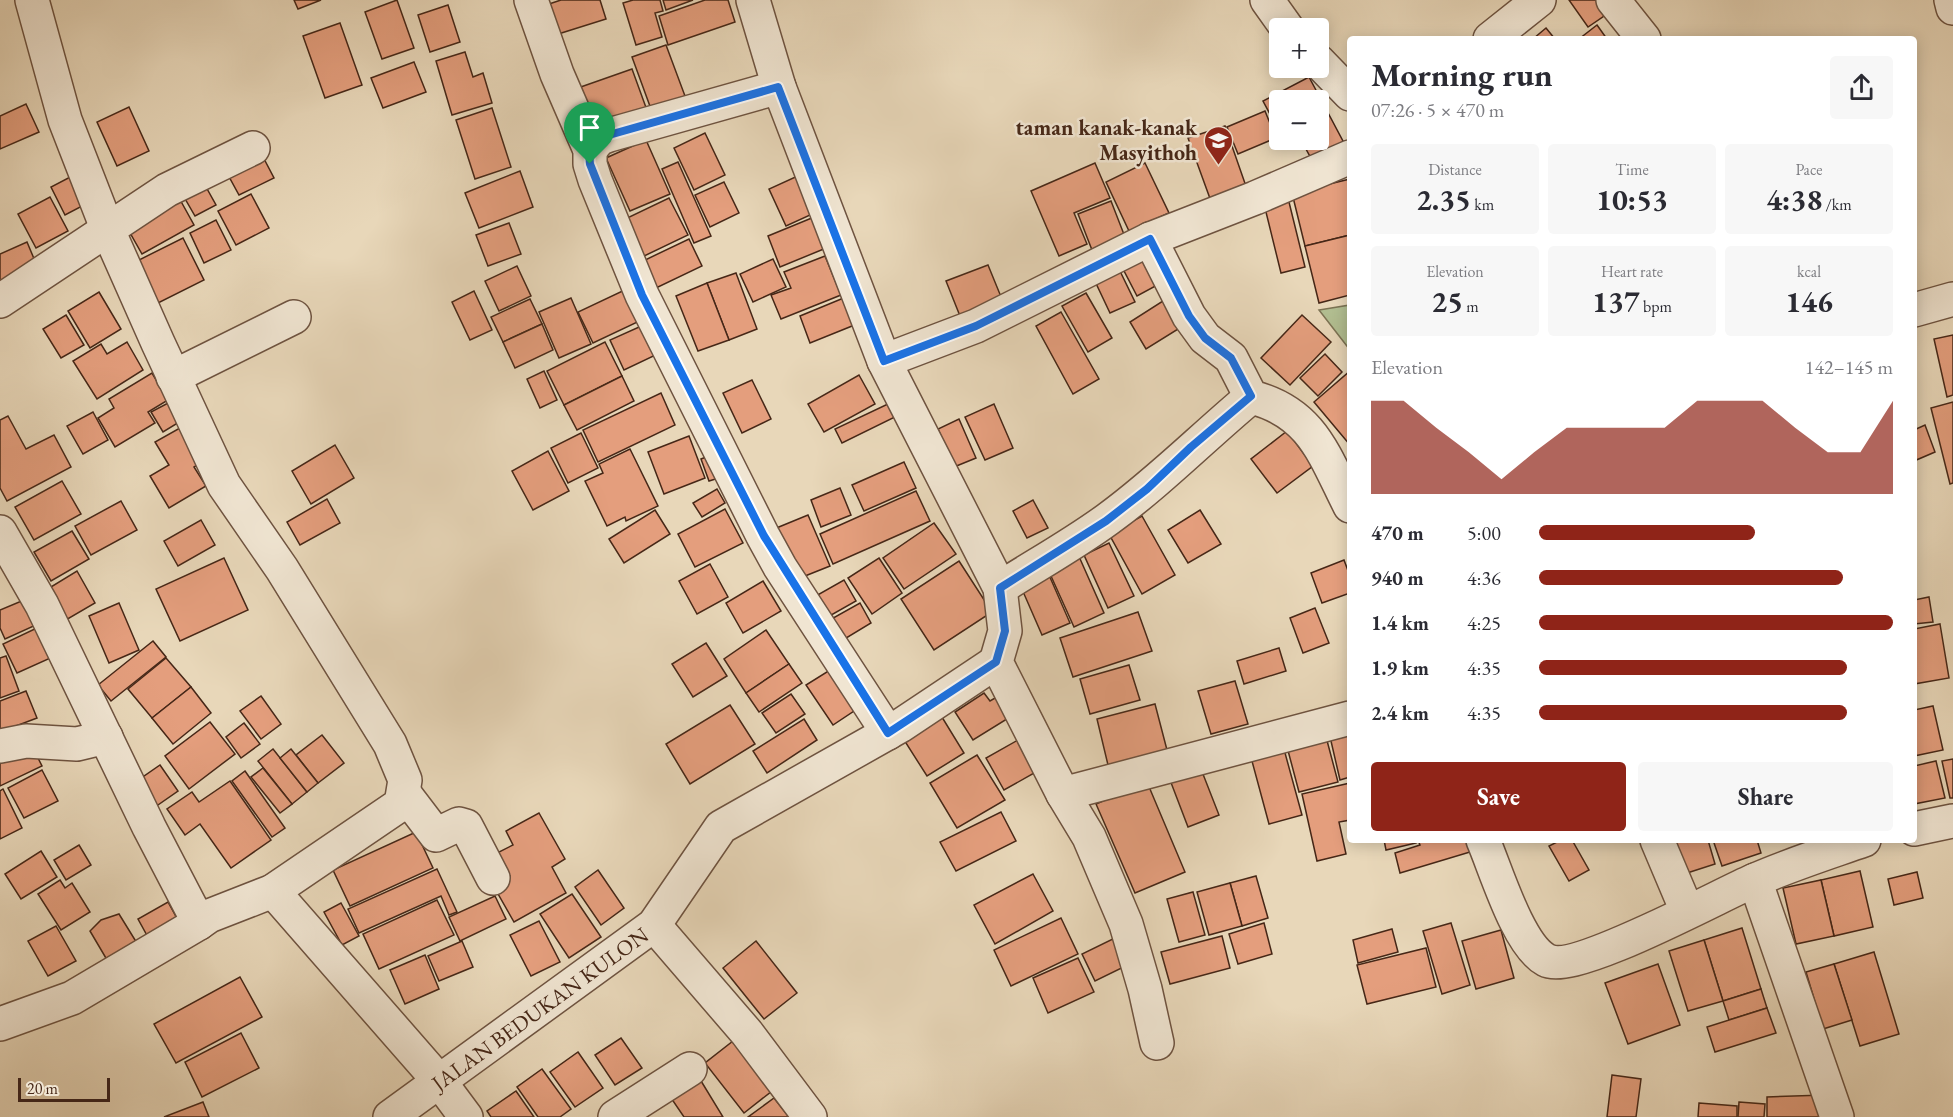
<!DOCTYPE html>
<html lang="en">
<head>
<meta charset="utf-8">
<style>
	body { margin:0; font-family:"EB Garamond",serif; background:#f7f7f7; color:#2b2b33; height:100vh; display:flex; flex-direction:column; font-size:22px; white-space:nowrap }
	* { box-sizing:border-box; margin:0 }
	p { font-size:20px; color:#7c7c81 }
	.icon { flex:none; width:33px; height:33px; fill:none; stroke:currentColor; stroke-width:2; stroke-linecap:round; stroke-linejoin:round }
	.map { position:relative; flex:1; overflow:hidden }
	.drawer { position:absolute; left:1347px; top:36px; width:570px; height:807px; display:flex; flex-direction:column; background:#fff; border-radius:6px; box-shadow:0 3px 15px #0003 }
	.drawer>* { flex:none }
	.tools { position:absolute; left:1269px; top:18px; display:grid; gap:12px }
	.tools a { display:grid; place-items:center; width:60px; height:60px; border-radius:6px; background:#fff; box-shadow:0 3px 15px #0003; font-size:30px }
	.scale { position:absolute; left:18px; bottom:15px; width:92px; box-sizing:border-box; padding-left:6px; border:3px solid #462717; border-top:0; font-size:16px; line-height:21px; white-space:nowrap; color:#462717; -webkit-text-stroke:4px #f0e5d2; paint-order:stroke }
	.pin { position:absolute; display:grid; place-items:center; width:51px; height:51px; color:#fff; margin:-62px -26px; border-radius:50% 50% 50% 0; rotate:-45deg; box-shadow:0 0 6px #0007 }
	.pin .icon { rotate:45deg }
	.round { display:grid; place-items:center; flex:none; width:63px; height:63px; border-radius:6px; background:#f7f7f7 }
	.summary { display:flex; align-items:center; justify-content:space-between; height:102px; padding:0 24px }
	h1 { font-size:33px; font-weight:700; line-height:45px }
	.metrics { display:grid; grid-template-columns:repeat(3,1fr); gap:9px; height:102px; padding:6px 24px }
	.metrics div { display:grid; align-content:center; border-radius:6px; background:#f7f7f7; text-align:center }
	.metrics b { font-size:30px; font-weight:700 }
	.metrics small { font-size:16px; font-weight:400 }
	.metrics p { font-size:16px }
	.chart { height:168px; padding:12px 24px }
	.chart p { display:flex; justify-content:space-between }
	.chart svg { width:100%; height:108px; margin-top:6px; fill:#8f2418; opacity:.7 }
	.cta { display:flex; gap:12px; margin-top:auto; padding:12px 24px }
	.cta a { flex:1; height:69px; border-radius:6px; background:#8f2418; color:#fff; font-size:24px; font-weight:700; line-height:69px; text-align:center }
	.cta a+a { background:#f7f7f7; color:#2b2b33 }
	ul { padding:0 24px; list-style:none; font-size:20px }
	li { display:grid; grid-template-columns:96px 72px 1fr; align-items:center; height:45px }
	li i { height:15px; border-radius:8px; background:#8f2418 }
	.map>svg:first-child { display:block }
</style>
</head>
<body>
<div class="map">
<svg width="1953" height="1117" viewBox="0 0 1953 1117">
	<rect width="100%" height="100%" fill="#e8d7b9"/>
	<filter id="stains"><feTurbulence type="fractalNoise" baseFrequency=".00333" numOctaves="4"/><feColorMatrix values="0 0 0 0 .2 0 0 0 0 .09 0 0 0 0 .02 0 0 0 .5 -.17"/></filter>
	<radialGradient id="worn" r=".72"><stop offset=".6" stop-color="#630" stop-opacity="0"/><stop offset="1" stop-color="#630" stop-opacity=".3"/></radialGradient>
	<!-- green -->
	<polygon fill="#b2bf92" stroke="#7c7354" stroke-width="1.5" points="1350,305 1350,350 1319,310"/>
	<!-- building -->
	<g fill="#e49e7d" stroke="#462717" stroke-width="1.5">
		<polygon points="294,0 321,0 298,9"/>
		<polygon points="397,0 414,48 382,59 365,12"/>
		<polygon points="561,0 600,0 606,19 555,35 546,5"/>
		<polygon points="633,0 660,0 663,11 655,13 662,37 636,45 623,3"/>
		<polygon points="663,0 693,0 666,10"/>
		<polygon points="705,0 728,0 735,22 668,45 659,16"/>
		<polygon points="1569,0 1598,0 1607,14 1588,27"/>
		<polygon points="448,5 460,42 430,52 418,15"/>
		<polygon points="340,23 362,85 325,98 303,36"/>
		<polygon points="1597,25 1607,39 1579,39"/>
		<polygon points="1546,28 1555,39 1533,39"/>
		<polygon points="666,45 685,96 651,109 632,57"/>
		<polygon points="465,52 473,77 483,73 492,103 452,115 436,61"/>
		<polygon points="414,62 426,92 383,108 371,78"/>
		<polygon points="632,69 648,113 591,133 575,89"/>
		<polygon points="1309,77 1344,143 1312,160 1301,140 1318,140 1318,100 1280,100 1280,133 1263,101"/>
		<polygon points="26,104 39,132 0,149 0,116"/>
		<polygon points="129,107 149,151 117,166 97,122"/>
		<polygon points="492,108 511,167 475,179 456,120"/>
		<polygon points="1265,111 1276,138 1238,154 1227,127"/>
		<polygon points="1225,126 1248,192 1212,204 1188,138"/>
		<polygon points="705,133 725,175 694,190 674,148"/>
		<polygon points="646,140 670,194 630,211 606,158"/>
		<polygon points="262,155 274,178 239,195 227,173"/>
		<polygon points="678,162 711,236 694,243 662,169"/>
		<polygon points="1095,163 1110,198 1074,213 1087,244 1059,256 1031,191"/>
		<polygon points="1145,163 1169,213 1129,231 1106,182"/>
		<polygon points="520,171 533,207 479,228 465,193"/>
		<polygon points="802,174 819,211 786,226 769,189"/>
		<polygon points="74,175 88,203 65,215 51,187"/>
		<polygon points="201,178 216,205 195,216 180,190"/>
		<polygon points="1350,179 1350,235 1305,246 1292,193"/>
		<polygon points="724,182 739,213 710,227 695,195"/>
		<polygon points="251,194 269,228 236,245 218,211"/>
		<polygon points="178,196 194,225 142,254 125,224"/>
		<polygon points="50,197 68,231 36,248 18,214"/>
		<polygon points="669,198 688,235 642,257 623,220"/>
		<polygon points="1288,198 1305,267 1281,273 1264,204"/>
		<polygon points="1111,201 1125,237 1092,250 1078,214"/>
		<polygon points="819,215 831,246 780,267 768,236"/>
		<polygon points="216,220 231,250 204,263 190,233"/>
		<polygon points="509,223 521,254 488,266 476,235"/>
		<polygon points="1350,235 1350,295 1319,303 1305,246"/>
		<polygon points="183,238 204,280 156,304 135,262"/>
		<polygon points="689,239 702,266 656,288 643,261"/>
		<polygon points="27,242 40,273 0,290 0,254"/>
		<polygon points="1147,252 1163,282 1137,296 1121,265"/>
		<polygon points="825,256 841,295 781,319 771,295 791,288 784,272"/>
		<polygon points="773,259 786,287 753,302 740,274"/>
		<polygon points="988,265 1006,309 964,326 946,281"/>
		<polygon points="1117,265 1135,302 1110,313 1093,277"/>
		<polygon points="517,266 531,296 499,311 485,281"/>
		<polygon points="736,273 757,329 729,340 707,283"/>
		<polygon points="707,283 729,340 698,351 676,296"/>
		<polygon points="631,287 646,318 593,343 578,312"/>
		<polygon points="474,291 492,330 470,340 452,302"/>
		<polygon points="99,292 121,329 90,348 68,311"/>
		<polygon points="1086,293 1112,338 1088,352 1062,306"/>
		<polygon points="846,297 857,324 810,343 800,316"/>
		<polygon points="571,298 591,344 559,358 539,312"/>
		<polygon points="530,299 542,324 503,342 491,317"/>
		<polygon points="1166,299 1183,326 1146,349 1130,322"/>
		<polygon points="1061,312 1099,379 1073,394 1036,326"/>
		<polygon points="66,315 84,345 61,358 43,329"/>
		<polygon points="1302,315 1331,342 1290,385 1261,358"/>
		<polygon points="648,323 662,352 624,370 610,340"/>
		<polygon points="542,324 553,350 515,368 503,342"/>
		<polygon points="1953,335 1953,395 1947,397 1934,339"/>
		<polygon points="127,342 143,370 97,399 73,361 101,344 107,354"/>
		<polygon points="605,342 622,376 564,405 547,371"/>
		<polygon points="1325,354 1342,372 1318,396 1300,378"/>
		<polygon points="544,371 557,400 540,408 527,379"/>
		<polygon points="1350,371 1350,445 1314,402"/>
		<polygon points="152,373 168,400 148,412 155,423 115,447 98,418 114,408 109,399"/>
		<polygon points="859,375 875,404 824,432 808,404"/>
		<polygon points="622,376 634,401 577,430 564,405"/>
		<polygon points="752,380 771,419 742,433 723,393"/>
		<polygon points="661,393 675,425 598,462 583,430"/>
		<polygon points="170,402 181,421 163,432 151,412"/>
		<polygon points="1953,402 1953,483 1950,484 1931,408"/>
		<polygon points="890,403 897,416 842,443 835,429"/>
		<polygon points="994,404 1013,448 985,460 965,417"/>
		<polygon points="93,412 108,440 83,454 67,426"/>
		<polygon points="8,416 26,449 54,435 71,467 7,501 0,488 0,420"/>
		<polygon points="959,419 976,458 954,467 938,429"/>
		<polygon points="187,424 207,459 194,467 206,486 169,508 150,476 169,465 155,442"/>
		<polygon points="1925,425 1935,452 1914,461 1914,430"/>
		<polygon points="1287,431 1313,466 1277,493 1251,459"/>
		<polygon points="581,433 598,468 568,483 551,448"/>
		<polygon points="689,436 705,478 664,494 648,452"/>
		<polygon points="335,445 354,478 311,504 292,471"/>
		<polygon points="630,449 658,506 626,521 625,517 607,526 585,481 603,473 599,464"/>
		<polygon points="548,451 569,491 533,510 512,471"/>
		<polygon points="714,454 722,477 709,481 701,459"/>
		<polygon points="904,462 916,488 864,511 852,485"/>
		<polygon points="62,481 81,514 34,540 15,507"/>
		<polygon points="840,488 851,515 821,527 811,500"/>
		<polygon points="717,489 725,503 702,517 693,503"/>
		<polygon points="916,491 930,521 833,564 820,534"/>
		<polygon points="327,499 340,523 300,545 287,522"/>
		<polygon points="1033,500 1048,528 1027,538 1013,511"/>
		<polygon points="121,501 137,530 91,555 75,526"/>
		<polygon points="725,509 743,543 695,567 678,534"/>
		<polygon points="655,510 670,534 624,563 609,539"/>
		<polygon points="1200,510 1221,544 1188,563 1168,530"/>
		<polygon points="808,515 830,566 795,580 774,529"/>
		<polygon points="1142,516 1175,575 1142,594 1109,534"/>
		<polygon points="201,520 215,545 178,566 164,541"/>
		<polygon points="934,523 956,554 904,589 883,558"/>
		<polygon points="72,531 89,559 51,581 34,552"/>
		<polygon points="1109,543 1134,596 1108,608 1084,555"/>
		<polygon points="1077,552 1104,613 1074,627 1046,565"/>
		<polygon points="224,558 248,610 180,641 156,589"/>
		<polygon points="879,558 902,593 872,614 848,578"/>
		<polygon points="1344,560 1350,576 1350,593 1322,603 1311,573"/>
		<polygon points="959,561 992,612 934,650 901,599"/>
		<polygon points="710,564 728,597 697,614 679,581"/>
		<polygon points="77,571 95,603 59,624 41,593"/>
		<polygon points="1049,575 1070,623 1042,635 1021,587"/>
		<polygon points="844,580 856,601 826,618 814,597"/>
		<polygon points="763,581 781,611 743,633 726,603"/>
		<polygon points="1929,597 1933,622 1914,624 1914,600"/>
		<polygon points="24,600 36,625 5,639 0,628 0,610"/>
		<polygon points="119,603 139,650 109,663 89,616"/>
		<polygon points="860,603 871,623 838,643 826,622"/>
		<polygon points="1315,608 1329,643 1303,653 1290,618"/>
		<polygon points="1138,612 1152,651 1073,677 1060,638"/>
		<polygon points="1940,624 1949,678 1914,684 1914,629"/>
		<polygon points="41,626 55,656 17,673 3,644"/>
		<polygon points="766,630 789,664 746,693 724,659"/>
		<polygon points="153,641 166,657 111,701 98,685"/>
		<polygon points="706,643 727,676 693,697 672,664"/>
		<polygon points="1279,648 1286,671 1244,684 1237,661"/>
		<polygon points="6,656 19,691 0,698 0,658"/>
		<polygon points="166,658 191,687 152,718 128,689"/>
		<polygon points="789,664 802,683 759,712 746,693"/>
		<polygon points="1129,665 1140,700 1090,714 1080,679"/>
		<polygon points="830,670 857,709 833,725 806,685"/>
		<polygon points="1235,681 1248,724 1211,734 1198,691"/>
		<polygon points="191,687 211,713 173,744 152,718"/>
		<polygon points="26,691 37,718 0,732 0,701"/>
		<polygon points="984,693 990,701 1002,694 1015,714 973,740 955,712"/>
		<polygon points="791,694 805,714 776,733 762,713"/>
		<polygon points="261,696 281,724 261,739 240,711"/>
		<polygon points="1155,704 1167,750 1108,765 1097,719"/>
		<polygon points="730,705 755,744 690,784 666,744"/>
		<polygon points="1933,706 1943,750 1914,756 1914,710"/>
		<polygon points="937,709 964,753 927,776 899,732"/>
		<polygon points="804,719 817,740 767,773 753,751"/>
		<polygon points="210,722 235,754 189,789 165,756"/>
		<polygon points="244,723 260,744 241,758 226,737"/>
		<polygon points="1350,723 1350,777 1340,780 1328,728"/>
		<polygon points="1325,733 1338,782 1299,792 1286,743"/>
		<polygon points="322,735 344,763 318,783 296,755"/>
		<polygon points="1018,740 1036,772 1004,790 986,758"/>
		<polygon points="1282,742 1302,815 1269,824 1249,750"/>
		<polygon points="31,744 42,766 0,786 0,759"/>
		<polygon points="273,749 307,792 292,804 258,761"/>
		<polygon points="291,749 318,783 307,792 280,758"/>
		<polygon points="977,755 1005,800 957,828 930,783"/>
		<polygon points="1953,759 1953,798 1950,798 1942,761"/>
		<polygon points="1936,761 1945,798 1914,804 1914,766"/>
		<polygon points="160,765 178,791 155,807 137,781"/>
		<polygon points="263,768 292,804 280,813 251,777"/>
		<polygon points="1201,769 1219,815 1188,827 1170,780"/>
		<polygon points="42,770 58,801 24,818 8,788"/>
		<polygon points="245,771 285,828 272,837 232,781"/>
		<polygon points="230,781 271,840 231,868 200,824 185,835 167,809 192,792 199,802"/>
		<polygon points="1147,782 1185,872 1135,893 1096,804"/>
		<polygon points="1350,783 1350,820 1339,822 1346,854 1317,861 1302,794"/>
		<polygon points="3,789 22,828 0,839 0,791"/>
		<polygon points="1001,812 1016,841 956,871 940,842"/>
		<polygon points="539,813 565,859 552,867 566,893 514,922 493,885 510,876 497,853 513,845 506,831"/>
		<polygon points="416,832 433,868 350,906 333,870"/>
		<polygon points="1384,840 1415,840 1416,843 1386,850"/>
		<polygon points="1418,840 1466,840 1470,852 1400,873 1395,853 1420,845"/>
		<polygon points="1561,840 1572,840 1589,870 1569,881 1549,846"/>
		<polygon points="1674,840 1708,840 1715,864 1684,874"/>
		<polygon points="1713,840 1757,840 1761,853 1722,866"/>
		<polygon points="79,845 91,865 66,880 54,860"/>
		<polygon points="41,851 57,877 21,899 5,874"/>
		<polygon points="437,869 457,912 449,915 441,896 359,933 348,909"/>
		<polygon points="598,870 624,908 601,925 575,887"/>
		<polygon points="1860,871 1873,927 1834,936 1821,880"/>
		<polygon points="1917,872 1923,898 1894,905 1888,879"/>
		<polygon points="1033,874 1053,911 995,944 974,905"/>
		<polygon points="1256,876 1268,918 1242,926 1230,883"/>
		<polygon points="60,880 65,888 72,883 90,912 61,930 38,894"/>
		<polygon points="1821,880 1834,936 1796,944 1783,888"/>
		<polygon points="1230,883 1242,926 1209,935 1197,892"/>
		<polygon points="1193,892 1205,935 1179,942 1167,899"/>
		<polygon points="572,894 601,937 569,958 540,914"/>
		<polygon points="495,896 506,919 460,941 449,917"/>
		<polygon points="437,900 454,935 379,969 363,934"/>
		<polygon points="168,902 179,922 149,939 138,919"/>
		<polygon points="341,903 359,936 342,945 324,912"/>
		<polygon points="119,914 140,948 110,965 90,931 101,920"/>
		<polygon points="1061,918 1078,954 1011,986 994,950"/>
		<polygon points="539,921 560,962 531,976 510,935"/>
		<polygon points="1264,923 1272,954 1238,964 1229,934"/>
		<polygon points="1451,923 1470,985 1442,994 1423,931"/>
		<polygon points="56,926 76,961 48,976 28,941"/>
		<polygon points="1742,928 1761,989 1723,1001 1704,940"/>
		<polygon points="1392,929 1398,952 1358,963 1353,940"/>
		<polygon points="1501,930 1514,978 1476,989 1462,941"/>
		<polygon points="1123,934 1136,961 1095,981 1082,954"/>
		<polygon points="1222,936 1230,968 1170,984 1161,952"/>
		<polygon points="1704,940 1723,1001 1688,1011 1669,951"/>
		<polygon points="462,941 473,967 439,981 428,956"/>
		<polygon points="756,941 797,993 764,1019 723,968"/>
		<polygon points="1426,948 1436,987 1367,1004 1357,965"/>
		<polygon points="1874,952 1899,1034 1860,1046 1834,964"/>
		<polygon points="425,955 439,989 405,1004 390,970"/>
		<polygon points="1078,958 1094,992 1048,1013 1033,978"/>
		<polygon points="1658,964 1680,1025 1628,1044 1605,983"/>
		<polygon points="1834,964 1852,1020 1823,1029 1806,972"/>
		<polygon points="240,977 262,1017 176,1063 154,1024"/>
		<polygon points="1761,989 1767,1008 1729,1020 1723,1001"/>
		<polygon points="1767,1008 1776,1033 1715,1052 1707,1027"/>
		<polygon points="241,1033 259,1068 202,1097 185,1062"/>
		<polygon points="621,1038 642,1068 615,1085 595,1055"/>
		<polygon points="733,1041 772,1091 744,1113 705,1063"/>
		<polygon points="578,1052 603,1088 575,1107 550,1072"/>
		<polygon points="542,1069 571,1109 560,1117 538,1117 517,1087"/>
		<polygon points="1612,1075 1641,1079 1636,1117 1607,1117"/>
		<polygon points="698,1076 723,1117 684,1117 669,1095"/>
		<polygon points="516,1091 534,1117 491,1117 487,1111"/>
		<polygon points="1825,1095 1826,1117 1767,1117 1767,1097"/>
		<polygon points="774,1098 789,1117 748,1117"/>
		<polygon points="203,1102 209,1117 164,1117"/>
		<polygon points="1739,1102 1765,1104 1764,1117 1738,1117"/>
		<polygon points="1699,1103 1737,1106 1737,1117 1698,1117"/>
	</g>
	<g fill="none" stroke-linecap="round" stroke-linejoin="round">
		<defs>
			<g id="minor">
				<polyline points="531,0 557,74 590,150 590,164 595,180 642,295 763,536 780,567 888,733"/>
				<polyline points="753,0 779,87 884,361 1000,588 1005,631 996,662 1063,794 1089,837 1126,924 1145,989 1157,1043"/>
				<polyline points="1267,0 1287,28"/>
				<polyline points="1613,0 1644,39"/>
				<polyline points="1951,0 1953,8"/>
				<polyline points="1490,39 1539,0"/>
				<polyline points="1318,61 1350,94"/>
				<polyline points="590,150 599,139 609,135 779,87"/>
				<path d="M1150 239 1189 316 1205 338 1231 358 1251 397C1312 412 1324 455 1350 506"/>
				<polyline points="0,301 167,190 253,148"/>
				<polyline points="1914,310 1953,299"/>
				<polyline points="884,361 976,326 1150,239 1255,198 1350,157"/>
				<polyline points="173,377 294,317"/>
				<polyline points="0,532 42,605 149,827 199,923 209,916 273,891 401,804 405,780 390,744 282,569 224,485 158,343 107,228 65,120 32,0"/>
				<path d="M1000 588C1036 565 1074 544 1108 519 1159 482 1203 437 1251 397"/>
				<polyline points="0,746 26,741 77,744 106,737"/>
				<polyline points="404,793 436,835 459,824 466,826 493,878"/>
				<polyline points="1063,794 1350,718"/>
				<polyline points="1914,829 1953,821"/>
				<path d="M1483 840C1496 870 1518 945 1546 960 1574 975 1718 896 1753 881 1789 865 1827 853 1864 840"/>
				<polyline points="1657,840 1687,911"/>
				<polyline points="1755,880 1837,1117"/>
				<polyline points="273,891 440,1082 466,1117"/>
				<polyline points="654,925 747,1033 810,1117"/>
				<polyline points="0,1024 72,998 199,923"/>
				<polyline points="390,1117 654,925 721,827 900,726 996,662"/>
				<polyline points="615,1117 690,1069"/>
			</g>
		</defs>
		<!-- minor casing -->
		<use href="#minor" stroke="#6e5340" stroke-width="36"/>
		<!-- minor -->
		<use href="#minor" stroke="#f0e5d2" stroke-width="33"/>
	</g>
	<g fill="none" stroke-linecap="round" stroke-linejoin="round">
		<defs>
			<path id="route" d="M778 87 884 361 976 326 1150 239 1189 316 1205 338 1231 358 1251 396 1191 447 1147 489 1106 521 1000 588 1005 631 996 662 888 733 764 536 642 295 590 164C588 148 595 141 609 135Z"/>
		</defs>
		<!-- route casing -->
		<use href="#route" stroke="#fff" stroke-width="12"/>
		<!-- route -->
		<use href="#route" stroke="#1a73e8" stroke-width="8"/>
	</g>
	<!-- icons -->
	<defs>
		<symbol id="school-pin" viewBox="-11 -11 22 30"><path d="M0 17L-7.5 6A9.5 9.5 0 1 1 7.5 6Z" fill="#8f2418" stroke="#f0e5d2"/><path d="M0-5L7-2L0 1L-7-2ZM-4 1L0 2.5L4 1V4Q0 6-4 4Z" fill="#fff"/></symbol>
	</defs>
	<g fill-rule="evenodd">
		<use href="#school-pin" x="1202" y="124" width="33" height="45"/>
	</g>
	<g text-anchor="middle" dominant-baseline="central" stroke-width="5" stroke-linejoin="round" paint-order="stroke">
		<!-- poi labels -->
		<g font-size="22" font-weight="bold" fill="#462717" stroke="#f0e5d2" text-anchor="end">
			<text x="1197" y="127">taman kanak-kanak<tspan x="1197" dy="25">Masyithoh</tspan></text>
		</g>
		<!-- street labels -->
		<g font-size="22" fill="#462717" stroke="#f0e5d2">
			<text transform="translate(540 1009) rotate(-36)">JALAN BEDUKAN KULON</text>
		</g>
	</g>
	<rect width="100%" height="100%" filter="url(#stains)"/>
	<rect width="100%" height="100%" fill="url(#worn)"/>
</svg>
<div class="tools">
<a>+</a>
<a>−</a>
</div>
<div class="scale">20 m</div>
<div class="pin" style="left:590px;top:164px;background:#1e9e55"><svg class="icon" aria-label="arrive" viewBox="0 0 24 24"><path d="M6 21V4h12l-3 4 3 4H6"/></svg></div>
<section class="drawer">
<div class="summary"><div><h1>Morning run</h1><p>07:26 · 5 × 470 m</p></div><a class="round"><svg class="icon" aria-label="share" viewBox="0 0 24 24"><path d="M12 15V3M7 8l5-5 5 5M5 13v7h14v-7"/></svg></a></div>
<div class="metrics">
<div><p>Distance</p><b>2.35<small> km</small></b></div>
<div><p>Time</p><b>10:53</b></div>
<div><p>Pace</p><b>4:38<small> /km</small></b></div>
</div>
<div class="metrics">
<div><p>Elevation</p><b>25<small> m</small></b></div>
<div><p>Heart rate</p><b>137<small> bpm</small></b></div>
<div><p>kcal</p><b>146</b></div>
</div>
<div class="chart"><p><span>Elevation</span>142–145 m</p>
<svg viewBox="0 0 160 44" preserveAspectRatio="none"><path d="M0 44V6L10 6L20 17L30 27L40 38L50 27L60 17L70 17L80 17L90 17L100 6L110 6L120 6L130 17L140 27L150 27L160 6V44z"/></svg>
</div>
<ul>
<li><b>470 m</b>5:00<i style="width:61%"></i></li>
<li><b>940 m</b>4:36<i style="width:86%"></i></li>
<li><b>1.4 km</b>4:25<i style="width:100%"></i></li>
<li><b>1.9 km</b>4:35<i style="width:87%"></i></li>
<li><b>2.4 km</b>4:35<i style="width:87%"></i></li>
</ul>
<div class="cta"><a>Save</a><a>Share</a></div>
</section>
</div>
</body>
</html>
